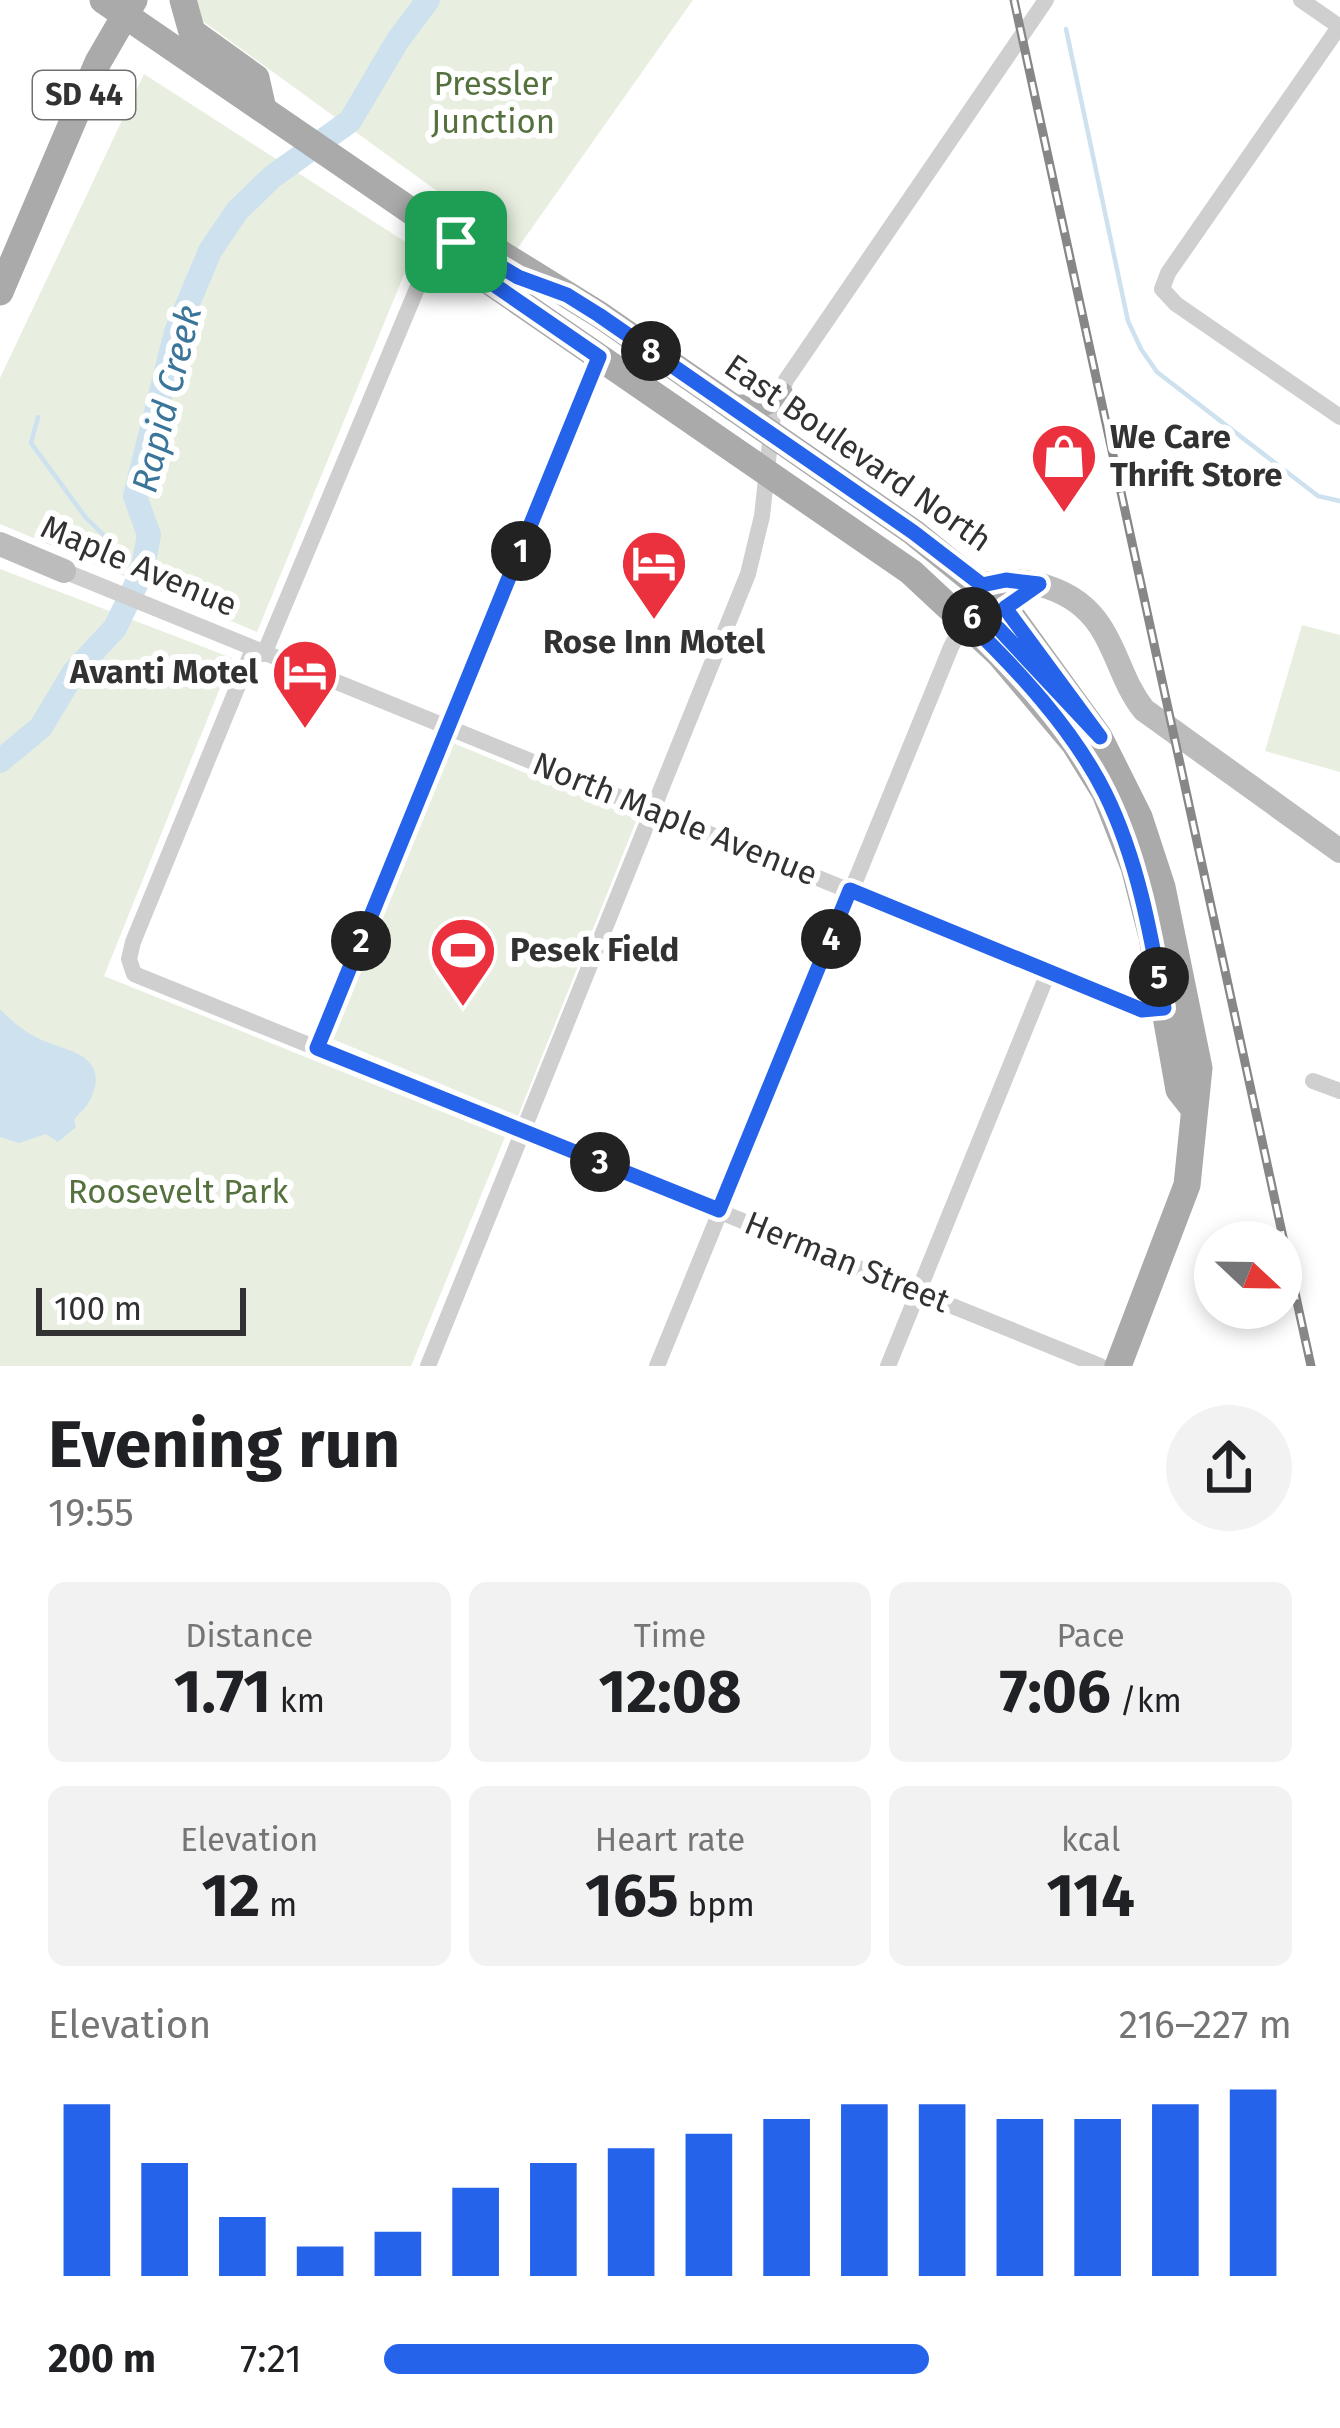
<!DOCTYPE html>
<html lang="en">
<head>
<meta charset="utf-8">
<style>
	body { margin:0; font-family:"Fira Sans",sans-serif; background:#f2f2f2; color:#202124; height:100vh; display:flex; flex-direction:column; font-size:45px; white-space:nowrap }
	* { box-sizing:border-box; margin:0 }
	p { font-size:39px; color:#757577 }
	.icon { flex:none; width:66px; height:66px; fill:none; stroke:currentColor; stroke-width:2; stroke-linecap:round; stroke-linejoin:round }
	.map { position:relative; height:1366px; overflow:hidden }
	.sheet { display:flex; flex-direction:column; background:#fff; flex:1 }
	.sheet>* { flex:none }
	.needle { width:78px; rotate:112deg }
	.buttons { position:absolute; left:1194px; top:1221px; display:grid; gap:24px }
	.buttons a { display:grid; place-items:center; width:108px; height:108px; border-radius:50%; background:#fff; box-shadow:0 6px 18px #0003; font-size:60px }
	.scale { position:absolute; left:36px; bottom:30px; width:210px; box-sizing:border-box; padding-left:12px; border:6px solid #323232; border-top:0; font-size:33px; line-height:42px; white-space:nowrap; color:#323232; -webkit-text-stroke:9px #fff; paint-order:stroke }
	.pin { position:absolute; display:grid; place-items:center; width:102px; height:102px; color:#fff; margin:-51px; border-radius:24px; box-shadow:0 6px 18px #0006 }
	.km { position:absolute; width:60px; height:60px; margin:-30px; border-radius:50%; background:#222; color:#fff; font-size:33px; line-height:60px; text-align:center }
	.round { display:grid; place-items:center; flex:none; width:126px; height:126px; border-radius:63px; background:#f2f2f2 }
	.summary { display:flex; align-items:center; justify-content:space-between; height:204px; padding:0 48px }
	h1 { font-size:66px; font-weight:700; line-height:90px }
	.stats { display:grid; grid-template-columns:repeat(3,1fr); gap:18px; height:204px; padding:12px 48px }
	.stats div { display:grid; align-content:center; border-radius:18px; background:#f2f2f2; text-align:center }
	.stats b { font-size:60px; font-weight:700 }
	.stats small { font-size:33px; font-weight:400 }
	.stats p { font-size:33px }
	.chart { height:336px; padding:24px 48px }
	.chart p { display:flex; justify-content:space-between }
	.chart svg { width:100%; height:216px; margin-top:12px; stroke:#2563eb; stroke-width:6 }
	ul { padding:0 48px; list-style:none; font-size:39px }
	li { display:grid; grid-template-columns:192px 144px 1fr; align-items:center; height:90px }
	li i { height:30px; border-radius:15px; background:#2563eb }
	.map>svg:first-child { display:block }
</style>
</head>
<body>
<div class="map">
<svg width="1340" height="1366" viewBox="0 0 1340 1366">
	<rect width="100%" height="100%" fill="#fff"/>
	<!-- green -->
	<g fill="#e8efe0">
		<polygon points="196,0 693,0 517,249 200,19"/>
		<polygon points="144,74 415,248 257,632 0,524 0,378"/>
		<polygon points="0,569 232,658 104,976 505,1137 411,1366 0,1366"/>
		<polygon points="1302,625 1340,635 1340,772 1265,751"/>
		<polygon points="453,743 637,819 518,1116 330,1038"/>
	</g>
	<!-- water -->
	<path fill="#cde1ef" d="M0 1009C13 1023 28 1035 47 1042 73 1052 109 1058 91 1098 88 1106 79 1113 74 1120L76 1127 58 1142 46 1134 19 1143 0 1137Z"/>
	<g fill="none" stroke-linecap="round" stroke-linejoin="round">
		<!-- stream -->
		<g stroke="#cde1ef" stroke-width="4.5">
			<polyline points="1066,29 1128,321 1141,349 1157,372 1318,496 1340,501"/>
			<polyline points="38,417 31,443 86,518 110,541 139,579"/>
		</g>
		<!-- river -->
		<polyline stroke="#cde1ef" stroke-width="24" points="0,761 41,727 74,672 115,628 142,572 149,535 135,496 176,332 210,251 237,211 272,177 350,121 398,40 428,0"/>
		<!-- street -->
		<g stroke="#cfcfcf" stroke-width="16">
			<polyline points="1301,0 1340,27"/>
			<polyline points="1339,27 1168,273 1162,289 1176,304 1340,417"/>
			<polyline points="64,571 1142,1010 1164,1008"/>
			<polyline points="253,649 133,942 129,959 134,974 1100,1366"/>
			<polyline points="264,654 421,279 444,236"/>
			<polyline points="317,1048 599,357"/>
			<polyline points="1313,1081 1340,1091"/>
			<polyline points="428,1366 748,574 762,516 773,415 786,380 1046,0"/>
			<polyline points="657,1366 951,647 966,619"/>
			<polyline points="888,1366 1048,973"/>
		</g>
		<!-- secondary -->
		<g stroke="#bcbcbc" stroke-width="24">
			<polyline points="0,544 64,571"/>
			<path d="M982 585C1025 574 1075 588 1100 626 1118 653 1123 684 1144 710L1340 851"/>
		</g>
		<!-- primary -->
		<g stroke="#aaa" stroke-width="27">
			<polyline points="103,0 414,213 466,232 600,315 913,532 1005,607 1099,737 1139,817 1162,887 1199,1068 1187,1185 1118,1366"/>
			<polyline points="183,0 192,32 256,78 263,109"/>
			<polyline points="416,216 451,255 911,572 999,654 1074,743 1105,793 1134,867 1152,937 1179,1090 1194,1109"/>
			<polyline points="0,292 98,62 134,0"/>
			<polyline points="734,408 752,408 780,395"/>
		</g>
		<defs>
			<polyline id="rail" points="1014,0 1311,1366"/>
		</defs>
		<!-- rail casing -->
		<use href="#rail" stroke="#878787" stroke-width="9"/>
		<!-- rail -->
		<use href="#rail" stroke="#fff" stroke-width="4.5" stroke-dasharray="14" stroke-linecap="butt"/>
	</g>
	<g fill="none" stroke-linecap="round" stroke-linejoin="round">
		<defs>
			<path id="route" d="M446 240 470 248 518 277 567 295 599 315 913 532 982 585 1006 580 1039 584 1005 608 1100 737 999 629 980 619 966 620C1017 669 1073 729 1105 793 1138 860 1151 935 1164 1008L1142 1010 850 890 719 1210 317 1048 599 357 451 255 440 243Z"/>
		</defs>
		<!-- route casing -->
		<use href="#route" stroke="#fff" stroke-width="24"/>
		<!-- route -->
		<use href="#route" stroke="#2563eb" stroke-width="15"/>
	</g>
	<!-- icons -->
	<defs>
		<symbol id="shop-pin" viewBox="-11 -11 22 30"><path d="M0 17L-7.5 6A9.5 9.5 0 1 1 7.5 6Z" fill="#ec313e" stroke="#fff"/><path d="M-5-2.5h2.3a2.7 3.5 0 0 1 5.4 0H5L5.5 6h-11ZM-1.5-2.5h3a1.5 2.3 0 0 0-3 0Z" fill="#fff"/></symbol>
		<symbol id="hotel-pin" viewBox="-11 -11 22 30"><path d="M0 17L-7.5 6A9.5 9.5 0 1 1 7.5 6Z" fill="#ec313e" stroke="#fff"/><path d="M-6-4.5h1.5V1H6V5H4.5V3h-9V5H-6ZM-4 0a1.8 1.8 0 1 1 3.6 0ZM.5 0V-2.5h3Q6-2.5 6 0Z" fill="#fff"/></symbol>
		<symbol id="stadium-pin" viewBox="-11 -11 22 30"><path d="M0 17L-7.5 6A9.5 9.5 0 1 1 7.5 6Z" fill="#ec313e" stroke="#fff"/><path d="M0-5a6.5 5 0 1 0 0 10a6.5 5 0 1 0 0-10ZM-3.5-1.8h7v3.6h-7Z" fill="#fff"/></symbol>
	</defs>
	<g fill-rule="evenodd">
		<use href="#shop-pin" x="1026" y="418" width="76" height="104"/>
		<use href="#hotel-pin" x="616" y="525" width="76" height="104"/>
		<use href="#hotel-pin" x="267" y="634" width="76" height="104"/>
		<use href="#stadium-pin" x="425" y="912" width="76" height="104"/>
	</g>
	<g text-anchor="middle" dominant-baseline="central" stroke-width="12" stroke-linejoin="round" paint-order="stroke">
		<!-- shield labels -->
		<rect fill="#fff" stroke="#707070" stroke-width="3" x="33" y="71" width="102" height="48" rx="9"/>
		<g font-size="30" font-weight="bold" fill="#323232">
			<text x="84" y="95">SD 44</text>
		</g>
		<!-- park labels -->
		<g font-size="33" fill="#55713d" stroke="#fff">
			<text x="493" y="84">Pressler<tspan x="493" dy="38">Junction</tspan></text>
			<text x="178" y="1192">Roosevelt Park</text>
		</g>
		<!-- poi labels -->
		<g font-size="33" font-weight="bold" fill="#323232" stroke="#fff" text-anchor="start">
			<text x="1110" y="437">We Care<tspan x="1110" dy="38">Thrift Store</tspan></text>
			<text x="654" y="642" text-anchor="middle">Rose Inn Motel</text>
			<text x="258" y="672" text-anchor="end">Avanti Motel</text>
			<text x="510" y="950">Pesek Field</text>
		</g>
		<!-- street labels -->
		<g font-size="33" fill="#323232" stroke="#fff">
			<text transform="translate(858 453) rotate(35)">East Boulevard North</text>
			<text transform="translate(139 566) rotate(23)">Maple Avenue</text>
			<text transform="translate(675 819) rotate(22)">North Maple Avenue</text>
			<text transform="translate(847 1262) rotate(22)">Herman Street</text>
		</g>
		<!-- water labels -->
		<g font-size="36" font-style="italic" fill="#3b7599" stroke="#fff">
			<text transform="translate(167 399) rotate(-76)">Rapid Creek</text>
		</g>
	</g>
</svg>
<div class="buttons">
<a><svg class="needle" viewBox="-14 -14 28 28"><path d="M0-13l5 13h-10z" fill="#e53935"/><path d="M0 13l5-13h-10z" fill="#757577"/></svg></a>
</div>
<div class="scale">100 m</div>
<div class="pin" style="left:456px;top:242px;background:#1e9e55"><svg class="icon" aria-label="arrive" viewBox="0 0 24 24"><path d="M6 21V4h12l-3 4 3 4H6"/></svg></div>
<b class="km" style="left:521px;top:551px">1</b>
<b class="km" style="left:361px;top:941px">2</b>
<b class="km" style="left:600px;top:1162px">3</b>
<b class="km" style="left:831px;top:939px">4</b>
<b class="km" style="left:1159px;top:977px">5</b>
<b class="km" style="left:972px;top:617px">6</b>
<b class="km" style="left:651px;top:351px">8</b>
</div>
<section class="sheet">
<div class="summary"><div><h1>Evening run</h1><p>19:55</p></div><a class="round"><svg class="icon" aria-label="share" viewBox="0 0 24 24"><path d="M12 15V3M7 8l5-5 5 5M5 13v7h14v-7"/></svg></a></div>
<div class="stats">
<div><p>Distance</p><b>1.71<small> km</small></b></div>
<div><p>Time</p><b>12:08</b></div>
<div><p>Pace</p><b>7:06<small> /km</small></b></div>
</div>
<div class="stats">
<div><p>Elevation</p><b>12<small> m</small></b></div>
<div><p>Heart rate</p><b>165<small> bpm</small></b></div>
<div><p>kcal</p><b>114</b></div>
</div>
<div class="chart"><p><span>Elevation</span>216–227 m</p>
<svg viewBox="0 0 160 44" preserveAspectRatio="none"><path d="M5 44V9M15 44V21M25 44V32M35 44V38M45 44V35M55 44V26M65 44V21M75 44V18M85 44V15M95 44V12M105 44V9M115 44V9M125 44V12M135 44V12M145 44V9M155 44V6"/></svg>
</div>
<ul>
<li><b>200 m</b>7:21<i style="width:60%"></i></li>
</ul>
</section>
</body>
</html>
